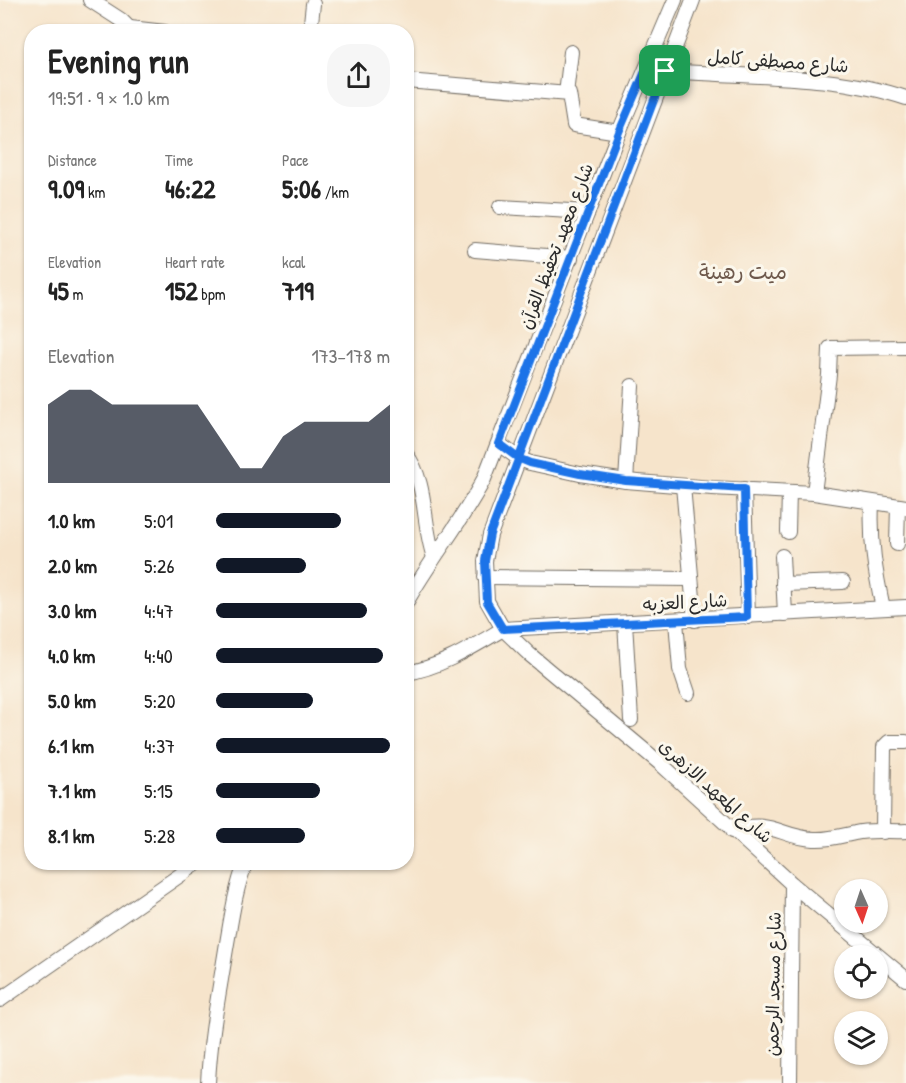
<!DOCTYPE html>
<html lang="en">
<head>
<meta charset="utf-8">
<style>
	body { margin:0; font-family:"Patrick Hand","Playpen Sans Arabic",sans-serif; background:#f6f6f6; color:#222; height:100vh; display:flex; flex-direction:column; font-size:22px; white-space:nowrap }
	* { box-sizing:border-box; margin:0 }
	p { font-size:20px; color:#767676 }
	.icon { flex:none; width:33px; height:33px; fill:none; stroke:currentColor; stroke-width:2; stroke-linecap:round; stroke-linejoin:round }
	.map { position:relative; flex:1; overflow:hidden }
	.side { position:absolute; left:24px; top:24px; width:390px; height:846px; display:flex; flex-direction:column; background:#fff; border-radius:24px; box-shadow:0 2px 4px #0004 }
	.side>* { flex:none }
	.needle { width:39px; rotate:177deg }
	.tools { position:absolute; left:834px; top:879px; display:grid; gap:12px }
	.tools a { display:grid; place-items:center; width:54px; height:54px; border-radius:50%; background:#fff; box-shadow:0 2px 4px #0004; font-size:30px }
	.pin { position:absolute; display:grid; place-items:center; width:51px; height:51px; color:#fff; margin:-26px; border-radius:12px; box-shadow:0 3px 9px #0006 }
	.round { display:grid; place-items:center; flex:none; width:63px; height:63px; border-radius:24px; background:#f6f6f6 }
	.head { display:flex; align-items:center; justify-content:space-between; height:102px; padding:0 24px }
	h1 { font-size:33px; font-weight:700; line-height:45px }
	.stats { display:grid; grid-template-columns:repeat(3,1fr); gap:9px; height:102px; padding:6px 24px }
	.stats div { display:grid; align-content:center }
	.stats b { font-size:26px; font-weight:700 }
	.stats small { font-size:16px; font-weight:400 }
	.stats p { font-size:16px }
	.chart { height:168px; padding:12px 24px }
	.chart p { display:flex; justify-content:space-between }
	.chart svg { width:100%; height:108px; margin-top:6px; fill:#111827; opacity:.7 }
	ul { padding:0 24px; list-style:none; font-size:20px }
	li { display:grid; grid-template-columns:96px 72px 1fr; align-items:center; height:45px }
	li i { height:15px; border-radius:8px; background:#111827 }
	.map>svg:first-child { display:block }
</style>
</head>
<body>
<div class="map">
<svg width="906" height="1083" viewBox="0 0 906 1083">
	<rect width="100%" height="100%" fill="#fbf7ec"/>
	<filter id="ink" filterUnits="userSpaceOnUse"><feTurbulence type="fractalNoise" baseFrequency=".0167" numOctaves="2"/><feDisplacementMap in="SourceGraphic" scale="12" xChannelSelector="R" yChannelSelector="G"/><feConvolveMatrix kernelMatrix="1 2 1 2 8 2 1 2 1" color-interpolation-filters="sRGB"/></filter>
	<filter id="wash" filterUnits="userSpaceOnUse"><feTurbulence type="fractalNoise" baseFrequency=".008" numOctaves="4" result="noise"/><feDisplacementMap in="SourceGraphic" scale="24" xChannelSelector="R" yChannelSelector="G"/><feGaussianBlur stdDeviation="1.35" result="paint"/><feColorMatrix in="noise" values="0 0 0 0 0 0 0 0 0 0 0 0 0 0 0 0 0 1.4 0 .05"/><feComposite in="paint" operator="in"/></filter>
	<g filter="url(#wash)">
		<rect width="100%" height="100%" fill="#f6e4cb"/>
	</g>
	<g filter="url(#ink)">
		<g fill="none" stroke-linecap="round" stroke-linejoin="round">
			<defs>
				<g id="minor">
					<polyline points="90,0 121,20 133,32"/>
					<polyline points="693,0 490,535 485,561 487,601 503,629 529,654 662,765 792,884 906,979"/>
					<polyline points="130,28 165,32"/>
					<polyline points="310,32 313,4"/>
					<path d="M659 70C739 78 830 72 906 98"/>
					<polyline points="406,81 569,94 574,125 619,132"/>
					<polyline points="566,94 571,52"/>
					<polyline points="500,207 588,212"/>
					<polyline points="475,250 571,258"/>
					<polyline points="499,444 518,458 530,463 580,474 626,481 712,488 814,493 906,507"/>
					<path d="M406 454C428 483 422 524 434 557"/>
					<polyline points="626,481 632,386"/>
					<polyline points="683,486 695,620"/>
					<polyline points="744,489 748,617"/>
					<polyline points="814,493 829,375 830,348 906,347"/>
					<path d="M872 503C870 541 875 571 883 608"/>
					<polyline points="788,532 789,492"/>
					<polyline points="897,544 898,506"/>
					<polyline points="782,556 785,614"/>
					<polyline points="485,577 691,579"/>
					<polyline points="783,584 843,582"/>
					<path d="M406 603C430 560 461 523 484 479L619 132 675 0"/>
					<polyline points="676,621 680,669 688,693"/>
					<polyline points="625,623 631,720"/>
					<path d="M406 673C440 668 474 646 503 629L906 607"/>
					<path d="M732 831C772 818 779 837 814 839 828 840 841 836 855 833 870 829 890 832 906 831"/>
					<polyline points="883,832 884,747 889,742 906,742"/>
					<polyline points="0,1000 199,862"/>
					<path d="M208 1083C210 1038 219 993 226 949 231 921 235 889 246 862"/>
					<polyline points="790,1083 792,884"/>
				</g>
			</defs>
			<!-- minor casing -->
			<use href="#minor" stroke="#726c63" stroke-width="16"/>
			<!-- minor -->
			<use href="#minor" stroke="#fff" stroke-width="14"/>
		</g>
	</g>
	<g fill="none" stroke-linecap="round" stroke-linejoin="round" filter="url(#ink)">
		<defs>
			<polyline id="route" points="665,71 490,534 485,561 487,602 503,629 747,617 744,489 626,481 580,474 530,463 518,458 499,444 619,132 646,69 665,71"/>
		</defs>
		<!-- route casing -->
		<use href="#route" stroke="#fff" stroke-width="12"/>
		<!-- route -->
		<use href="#route" stroke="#1a73e8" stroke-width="8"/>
	</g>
	<g text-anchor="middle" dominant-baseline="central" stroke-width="6" stroke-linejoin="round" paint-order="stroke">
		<!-- street labels -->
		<g font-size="18" fill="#2b2b2b" stroke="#fbf7ec">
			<text transform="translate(778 61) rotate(4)">شارع مصطفى كامل</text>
			<text transform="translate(556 246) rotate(-69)">شارع معهد تحفيظ القرآن</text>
			<text transform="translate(685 602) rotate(-3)">شارع العزبه</text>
			<text transform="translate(716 791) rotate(42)">شارع المعهد الازهرى</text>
			<text transform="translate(773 984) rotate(-89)">شارع مسجد الرحمن</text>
		</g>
		<!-- quarter labels -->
		<g font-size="21" fill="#6e594c" stroke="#fbf7ec">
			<text x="743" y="271">ميت رهينة</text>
		</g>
	</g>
</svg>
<div class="tools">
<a><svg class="needle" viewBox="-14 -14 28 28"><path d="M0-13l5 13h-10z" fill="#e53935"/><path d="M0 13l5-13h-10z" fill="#767676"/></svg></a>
<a><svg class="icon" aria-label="locate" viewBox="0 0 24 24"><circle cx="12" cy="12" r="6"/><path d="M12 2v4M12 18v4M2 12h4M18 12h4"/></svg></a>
<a><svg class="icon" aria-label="layers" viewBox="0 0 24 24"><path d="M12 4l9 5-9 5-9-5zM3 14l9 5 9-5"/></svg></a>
</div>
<div class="pin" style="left:665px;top:71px;background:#1e9e55"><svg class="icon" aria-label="arrive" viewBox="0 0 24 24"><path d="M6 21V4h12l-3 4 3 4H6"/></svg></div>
<section class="side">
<div class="head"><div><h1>Evening run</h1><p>19:51 · 9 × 1.0 km</p></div><a class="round"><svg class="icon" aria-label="share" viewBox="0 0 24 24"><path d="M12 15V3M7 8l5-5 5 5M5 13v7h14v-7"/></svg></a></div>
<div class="stats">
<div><p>Distance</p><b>9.09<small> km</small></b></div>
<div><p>Time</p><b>46:22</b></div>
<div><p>Pace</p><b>5:06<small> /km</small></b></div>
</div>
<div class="stats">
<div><p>Elevation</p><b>45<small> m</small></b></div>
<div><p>Heart rate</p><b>152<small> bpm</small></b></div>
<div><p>kcal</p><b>719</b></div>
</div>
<div class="chart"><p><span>Elevation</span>173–178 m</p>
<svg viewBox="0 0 160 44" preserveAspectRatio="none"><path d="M0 44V12L10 6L20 6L30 12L40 12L50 12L60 12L70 12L80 25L90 38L100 38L110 25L120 19L130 19L140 19L150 19L160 12V44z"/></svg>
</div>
<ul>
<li><b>1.0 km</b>5:01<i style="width:72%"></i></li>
<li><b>2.0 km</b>5:26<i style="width:52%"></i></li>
<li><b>3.0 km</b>4:47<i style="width:87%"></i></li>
<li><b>4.0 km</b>4:40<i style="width:96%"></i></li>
<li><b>5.0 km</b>5:20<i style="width:56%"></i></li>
<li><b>6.1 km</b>4:37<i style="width:100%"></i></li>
<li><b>7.1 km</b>5:15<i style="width:60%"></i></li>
<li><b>8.1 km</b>5:28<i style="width:51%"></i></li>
</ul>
</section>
</div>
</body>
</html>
